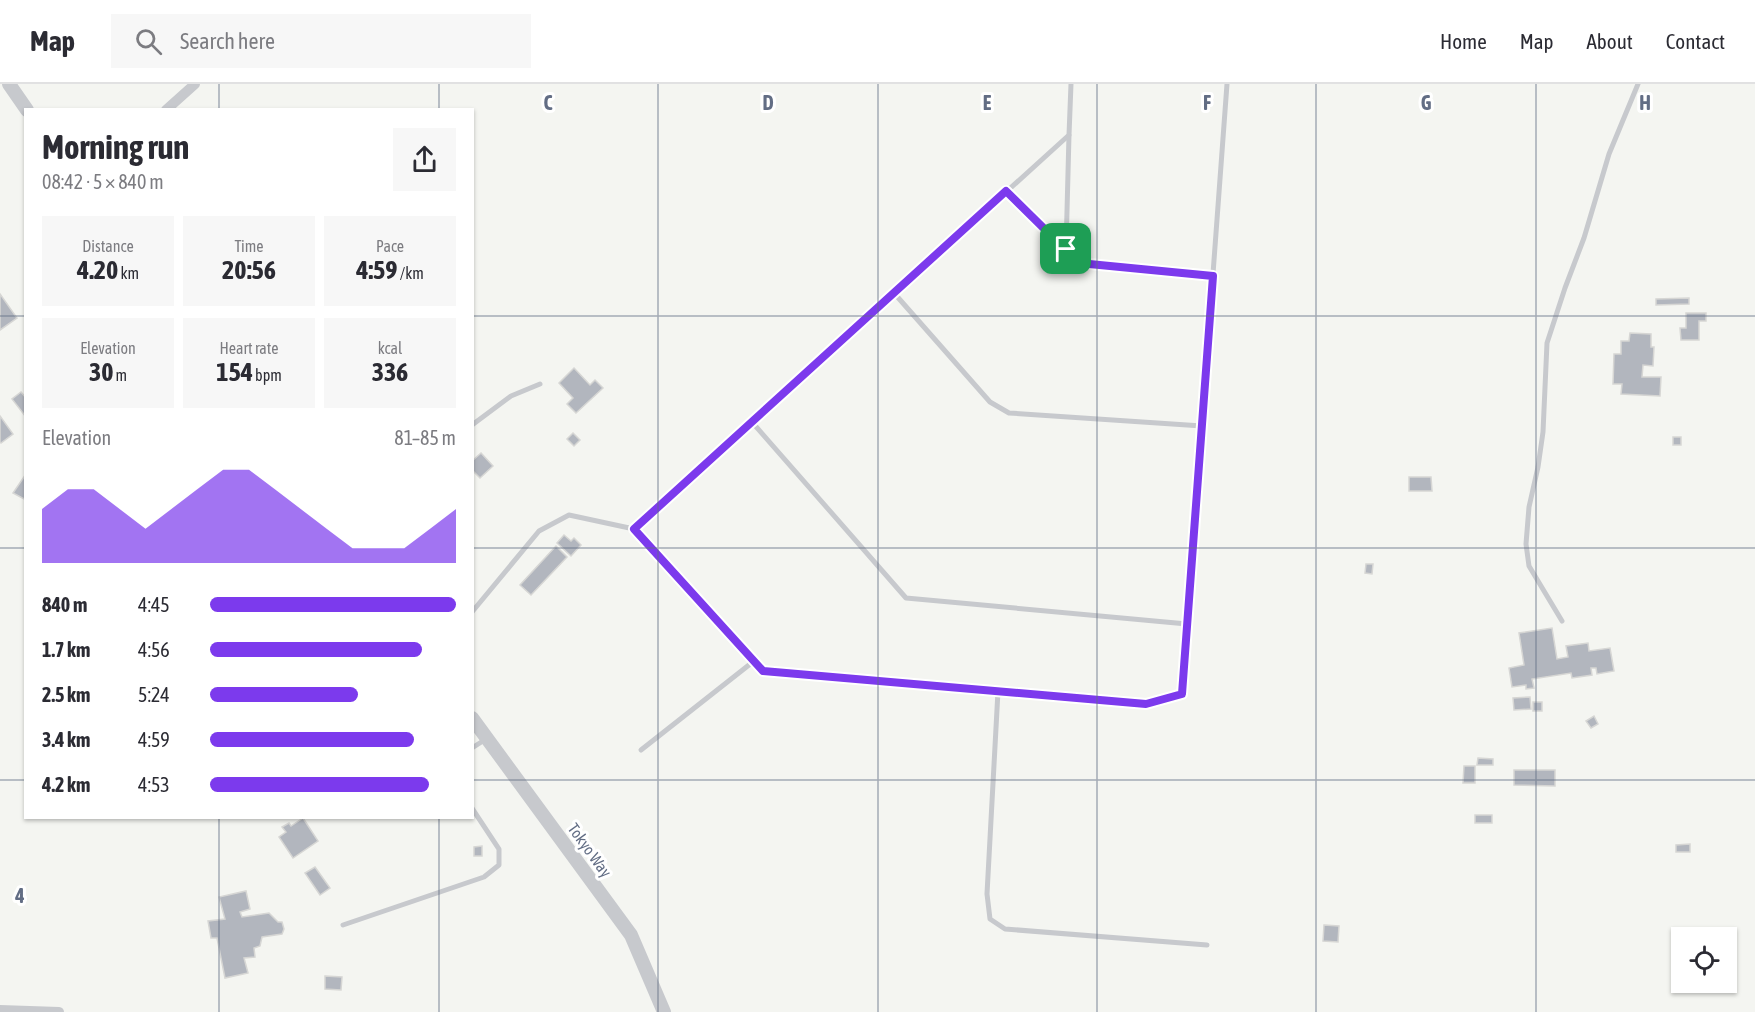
<!DOCTYPE html>
<html lang="en">
<head>
<meta charset="utf-8">
<style>
	body { margin:0; font-family:"Asap Condensed",sans-serif; background:#f7f7f7; color:#2b2b33; height:100vh; display:flex; flex-direction:column; font-size:22px; white-space:nowrap }
	* { box-sizing:border-box; margin:0 }
	p { font-size:20px; color:#7c7c81 }
	.icon { flex:none; width:33px; height:33px; fill:none; stroke:currentColor; stroke-width:2; stroke-linecap:round; stroke-linejoin:round }
	.map { position:relative; flex:1; overflow:hidden }
	.panel { position:absolute; left:24px; top:24px; width:450px; height:711px; display:flex; flex-direction:column; background:#fff; border-radius:0px; box-shadow:0 2px 4px #0004 }
	.panel>* { flex:none }
	.tools { position:absolute; left:1671px; top:843px; display:grid; gap:12px }
	.tools a { display:grid; place-items:center; width:66px; height:66px; border-radius:0px; background:#fff; box-shadow:0 2px 4px #0004; font-size:30px }
	.pin { position:absolute; display:grid; place-items:center; width:51px; height:51px; color:#fff; margin:-26px; border-radius:12px; box-shadow:0 3px 9px #0006 }
	.round { display:grid; place-items:center; flex:none; width:63px; height:63px; border-radius:0px; background:#f7f7f7 }
	.head { display:flex; align-items:center; justify-content:space-between; height:102px; padding:0 18px }
	h1 { font-size:33px; font-weight:700; line-height:45px }
	.stats { display:grid; grid-template-columns:repeat(3,1fr); gap:9px; height:102px; padding:6px 18px }
	.stats div { display:grid; align-content:center; border-radius:0px; background:#f7f7f7; text-align:center }
	.stats b { font-size:26px; font-weight:700 }
	.stats small { font-size:16px; font-weight:400 }
	.stats p { font-size:16px }
	.chart { height:168px; padding:12px 18px }
	.chart p { display:flex; justify-content:space-between }
	.chart svg { width:100%; height:108px; margin-top:6px; fill:#7c3aed; opacity:.7 }
	ul { padding:0 18px; list-style:none; font-size:20px }
	li { display:grid; grid-template-columns:96px 72px 1fr; align-items:center; height:45px }
	li i { height:15px; border-radius:8px; background:#7c3aed }
	header { display:flex; align-items:center; gap:36px; box-sizing:border-box; height:84px; padding:0 30px; background:#fff; border-bottom:2px solid #e1e1e2 }
	header strong { font-size:28px }
	nav { display:flex; gap:33px; margin-inline-start:auto; font-size:21px }
	.search { width:420px; height:54px; background:#f7f7f7; display:flex; align-items:center; gap:15px; box-sizing:border-box; padding:0 21px; border-radius:0px; color:#7c7c81; font-size:22px }
	.map>svg:first-child { display:block }
</style>
</head>
<body>
<header>
<strong>Map</strong>
<div class="search"><svg class="icon" aria-label="search" viewBox="0 0 24 24"><circle cx="10" cy="10" r="6"/><path d="M15 15l6 6"/></svg>Search here</div>
<nav><a>Home</a><a>Map</a><a>About</a><a>Contact</a></nav>
</header>
<div class="map">
<svg width="1755" height="928" viewBox="0 0 1755 928">
	<rect width="100%" height="100%" fill="#f4f5f1"/>
	<!-- building -->
	<g fill="#b2b6be" stroke="#d6d6d4" stroke-width="1.5">
		<polygon points="0,210 17,234 0,246"/>
		<polygon points="1689,214 1689,220 1656,221 1656,215"/>
		<polygon points="1686,229 1706,229 1706,237 1699,237 1699,256 1681,256 1680,244 1686,244"/>
		<polygon points="1630,249 1651,250 1651,263 1654,263 1653,282 1643,281 1642,293 1661,293 1660,312 1621,310 1622,300 1613,300 1614,270 1621,270 1621,257 1629,257"/>
		<polygon points="574,284 590,301 595,296 603,304 576,329 567,320 573,314 559,299"/>
		<polygon points="21,308 26,314 26,333 12,315"/>
		<polygon points="0,332 13,350 1,359 0,358"/>
		<polygon points="573,349 580,356 574,362 567,355"/>
		<rect x="1673" y="353" width="8" height="8"/>
		<polygon points="481,369 493,382 480,394 472,386 472,377"/>
		<polygon points="26,390 26,416 13,409"/>
		<polygon points="1409,393 1431,393 1432,407 1409,407"/>
		<polygon points="564,451 571,457 574,454 581,461 571,472 557,459"/>
		<polygon points="556,462 567,473 531,511 520,501"/>
		<polygon points="1366,480 1373,480 1372,490 1365,489"/>
		<polygon points="1552,544 1557,575 1568,573 1566,562 1588,559 1589,567 1610,564 1614,587 1597,590 1596,584 1591,584 1592,591 1572,594 1571,589 1532,595 1534,604 1526,605 1526,601 1512,603 1509,584 1524,581 1519,549"/>
		<polygon points="1530,613 1531,625 1514,626 1513,614"/>
		<rect x="1533" y="618" width="9" height="9"/>
		<polygon points="1594,632 1598,640 1591,644 1586,637"/>
		<polygon points="1478,674 1493,675 1493,681 1477,681"/>
		<polygon points="1464,682 1475,682 1475,699 1463,699"/>
		<polygon points="1514,686 1555,686 1555,702 1514,701"/>
		<rect x="1475" y="731" width="17" height="8"/>
		<polygon points="303,734 318,757 293,774 279,753 286,748 282,743 289,739 291,742"/>
		<polygon points="1690,760 1690,768 1676,768 1676,761"/>
		<polygon points="482,762 482,772 474,772 474,763"/>
		<polygon points="315,783 330,804 320,811 305,789"/>
		<polygon points="246,807 250,825 240,828 242,833 269,829 278,838 282,838 284,845 282,850 262,853 260,862 254,864 255,873 244,874 248,889 225,894 217,854 211,854 208,837 225,835 219,813"/>
		<polygon points="1324,841 1339,842 1338,858 1323,857"/>
		<polygon points="325,892 342,893 341,906 325,905"/>
	</g>
	<g fill="none" stroke-linecap="round" stroke-linejoin="round">
		<!-- service -->
		<g stroke="#c7c9cd" stroke-width="5">
			<polyline points="1071,0 1069,51 634,445 763,587 1146,620 1182,610 1227,0"/>
			<polyline points="1069,51 1066,165 1079,179 1213,192"/>
			<polyline points="1006,107 1066,164"/>
			<polyline points="894,209 990,318 1009,329 1202,342"/>
			<polyline points="752,338 906,514 1187,540"/>
			<polyline points="472,341 511,312 540,300"/>
			<polyline points="472,528 539,447 569,431 634,445"/>
			<polyline points="1562,537 1529,482 1526,460 1529,423 1538,383 1543,348 1547,259 1565,204 1584,154 1609,70 1638,0"/>
			<polyline points="998,607 987,810 990,835 1005,845 1207,861"/>
			<polyline points="472,664 486,655"/>
			<polyline points="641,666 754,577"/>
			<polyline points="343,841 484,793 499,781 499,765 472,724"/>
		</g>
		<!-- minor -->
		<g stroke="#c7c9cd" stroke-width="10">
			<polyline points="166,26 195,0"/>
			<polyline points="0,926 59,928"/>
		</g>
		<!-- tertiary -->
		<g stroke="#c7c9cd" stroke-width="14">
			<polyline points="9,0 27,26"/>
			<polyline points="472,634 631,851 664,928"/>
		</g>
	</g>
	<g fill="none" stroke-linecap="round" stroke-linejoin="round">
		<defs>
			<polygon id="route" points="1006,107 1079,179 1213,192 1182,610 1146,620 763,587 634,445"/>
		</defs>
		<!-- route casing -->
		<use href="#route" stroke="#fff" stroke-width="12"/>
		<!-- route -->
		<use href="#route" stroke="#7c3aed" stroke-width="8"/>
	</g>
	<!-- grid -->
	<path fill="none" stroke="#626d84" stroke-width="1.5" stroke-opacity="0.55" d="M219 0V26M439 0V26M658 0V928M878 0V928M1097 0V928M1316 0V928M1536 0V928M0 232H26M472 232H1755M0 464H26M472 464H1755M0 696H26M472 696H1755M219 734V928M439 734V928"/>
	<g text-anchor="middle" dominant-baseline="central" stroke-width="6" stroke-linejoin="round" paint-order="stroke">
		<!-- street labels -->
		<g font-size="16" fill="#626d84" stroke="#fff">
			<text transform="translate(590 766) rotate(54)">Tokyo Way</text>
		</g>
	</g>
	<g font-size="20" text-anchor="middle" font-weight="bold" fill="#626d84" stroke="#fff" stroke-width="6" stroke-linejoin="round" paint-order="stroke">
		<text x="548" y="26">C</text>
		<text x="768" y="26">D</text>
		<text x="987" y="26">E</text>
		<text x="1207" y="26">F</text>
		<text x="1426" y="26">G</text>
		<text x="1645" y="26">H</text>
		<text x="20" y="819">4</text>
	</g>
</svg>
<div class="tools">
<a><svg class="icon" aria-label="locate" viewBox="0 0 24 24"><circle cx="12" cy="12" r="6"/><path d="M12 2v4M12 18v4M2 12h4M18 12h4"/></svg></a>
</div>
<div class="pin" style="left:1066px;top:165px;background:#1e9e55"><svg class="icon" aria-label="arrive" viewBox="0 0 24 24"><path d="M6 21V4h12l-3 4 3 4H6"/></svg></div>
<section class="panel">
<div class="head"><div><h1>Morning run</h1><p>08:42 · 5 × 840 m</p></div><a class="round"><svg class="icon" aria-label="share" viewBox="0 0 24 24"><path d="M12 15V3M7 8l5-5 5 5M5 13v7h14v-7"/></svg></a></div>
<div class="stats">
<div><p>Distance</p><b>4.20<small> km</small></b></div>
<div><p>Time</p><b>20:56</b></div>
<div><p>Pace</p><b>4:59<small> /km</small></b></div>
</div>
<div class="stats">
<div><p>Elevation</p><b>30<small> m</small></b></div>
<div><p>Heart rate</p><b>154<small> bpm</small></b></div>
<div><p>kcal</p><b>336</b></div>
</div>
<div class="chart"><p><span>Elevation</span>81–85 m</p>
<svg viewBox="0 0 160 44" preserveAspectRatio="none"><path d="M0 44V22L10 14L20 14L30 22L40 30L50 22L60 14L70 6L80 6L90 14L100 22L110 30L120 38L130 38L140 38L150 30L160 22V44z"/></svg>
</div>
<ul>
<li><b>840 m</b>4:45<i style="width:100%"></i></li>
<li><b>1.7 km</b>4:56<i style="width:86%"></i></li>
<li><b>2.5 km</b>5:24<i style="width:60%"></i></li>
<li><b>3.4 km</b>4:59<i style="width:83%"></i></li>
<li><b>4.2 km</b>4:53<i style="width:89%"></i></li>
</ul>
</section>
</div>
</body>
</html>
